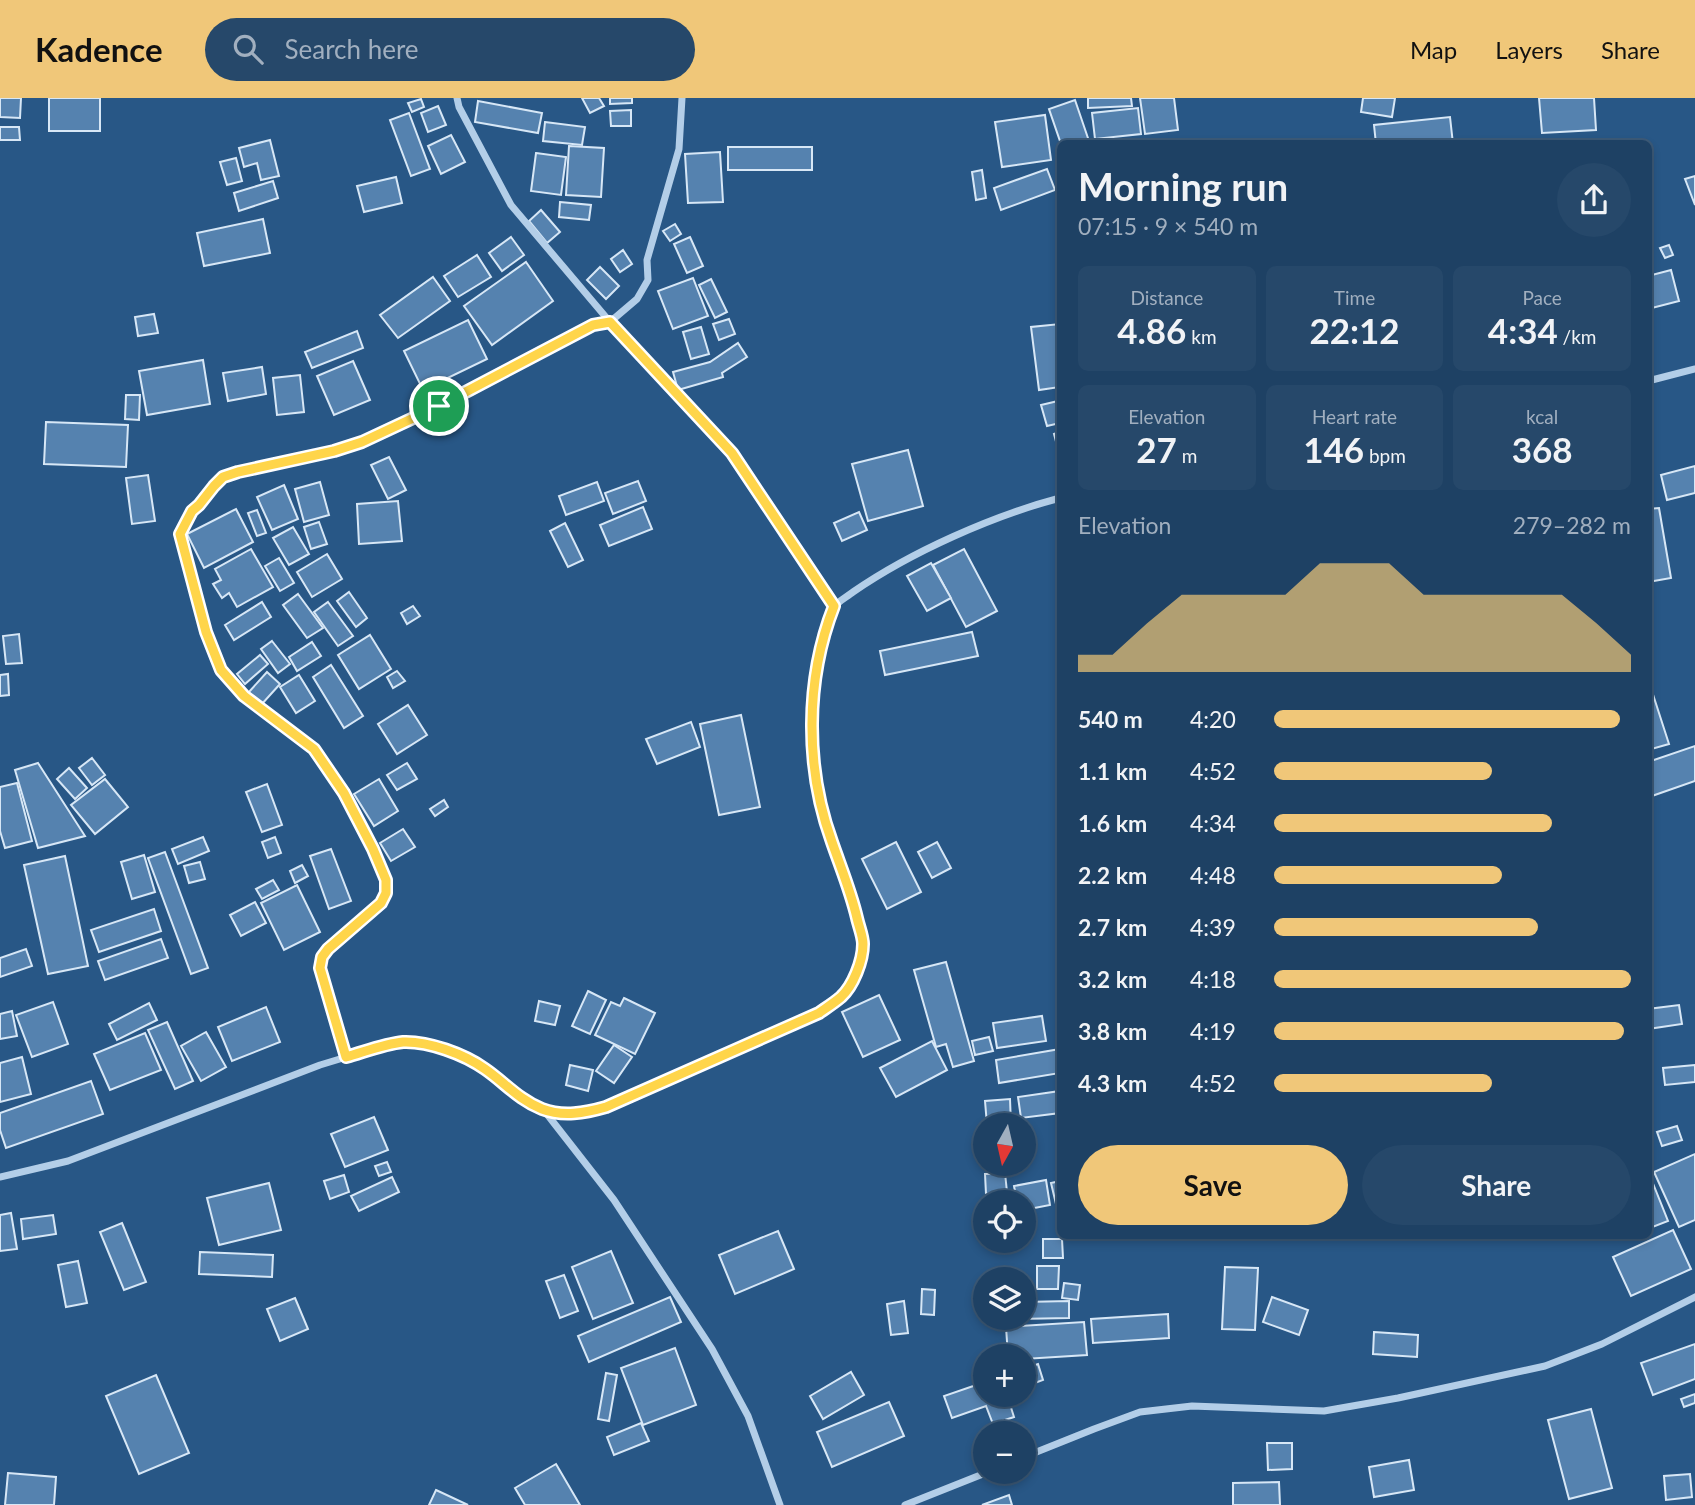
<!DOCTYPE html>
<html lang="en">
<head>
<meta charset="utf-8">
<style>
	body { margin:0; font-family:Lato,sans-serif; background:#26486a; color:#f1f3f6; height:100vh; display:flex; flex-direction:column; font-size:26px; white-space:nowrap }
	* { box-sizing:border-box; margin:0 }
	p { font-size:23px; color:#a1afbf }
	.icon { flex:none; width:38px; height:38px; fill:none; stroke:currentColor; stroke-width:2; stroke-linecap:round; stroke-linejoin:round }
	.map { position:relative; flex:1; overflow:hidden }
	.side { position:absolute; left:1057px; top:42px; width:595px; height:1099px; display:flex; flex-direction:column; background:#1e4164; border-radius:10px; box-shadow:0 4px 10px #0003,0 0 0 2px #3c5a78 }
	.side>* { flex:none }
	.needle { width:46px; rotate:188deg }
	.controls { position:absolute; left:973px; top:1015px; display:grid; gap:14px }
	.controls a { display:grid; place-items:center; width:63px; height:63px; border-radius:50%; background:#1e4164; box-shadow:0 4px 10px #0003,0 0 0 2px #3c5a78; font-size:35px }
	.pin { position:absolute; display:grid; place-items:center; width:60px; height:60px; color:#fff; margin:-30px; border:4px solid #fff; border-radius:50%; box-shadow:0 2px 7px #0007 }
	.round { display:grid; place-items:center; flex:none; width:74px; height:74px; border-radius:37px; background:#26486a }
	.overview { display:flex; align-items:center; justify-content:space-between; height:119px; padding:0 21px }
	h1 { font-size:38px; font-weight:700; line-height:52px }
	.figures { display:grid; grid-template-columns:repeat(3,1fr); gap:10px; height:119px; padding:7px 21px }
	.figures div { display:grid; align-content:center; border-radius:10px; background:#26486a; text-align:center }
	.figures b { font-size:35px; font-weight:700 }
	.figures small { font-size:19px; font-weight:400 }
	.figures p { font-size:19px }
	.chart { height:196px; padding:14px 21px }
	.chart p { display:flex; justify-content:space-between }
	.chart svg { width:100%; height:126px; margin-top:7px; fill:#f0c779; opacity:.7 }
	.button { display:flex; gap:14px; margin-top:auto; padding:14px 21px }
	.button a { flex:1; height:80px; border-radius:42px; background:#f0c779; color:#111; font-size:28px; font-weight:700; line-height:80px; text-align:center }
	.button a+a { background:#26486a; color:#f1f3f6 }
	ul { padding:0 21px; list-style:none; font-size:23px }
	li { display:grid; grid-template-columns:112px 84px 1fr; align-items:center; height:52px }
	li i { height:18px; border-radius:9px; background:#f0c779 }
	header { display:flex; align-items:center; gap:42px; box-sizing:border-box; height:98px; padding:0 35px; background:#f0c779; color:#111 }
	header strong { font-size:33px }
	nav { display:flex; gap:38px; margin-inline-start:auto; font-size:24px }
	.search { width:490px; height:63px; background:#26486a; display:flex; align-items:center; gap:18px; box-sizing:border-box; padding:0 24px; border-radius:38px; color:#a1afbf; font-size:26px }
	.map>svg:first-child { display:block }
</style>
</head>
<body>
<header>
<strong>Kadence</strong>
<div class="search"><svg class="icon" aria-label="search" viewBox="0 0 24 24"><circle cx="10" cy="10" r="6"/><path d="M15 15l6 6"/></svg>Search here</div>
<nav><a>Map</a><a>Layers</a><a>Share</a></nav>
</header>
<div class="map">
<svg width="1695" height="1407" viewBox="0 0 1695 1407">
	<rect width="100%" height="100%" fill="#285786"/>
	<!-- building -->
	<g fill="#5582af" stroke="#d7e7f6" stroke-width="2">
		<polygon points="0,0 21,0 20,20 0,19"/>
		<rect x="49" y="0" width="51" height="33"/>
		<polygon points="582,0 599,0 604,8 590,15"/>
		<polygon points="610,0 632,0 632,5 610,6"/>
		<polygon points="1088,0 1131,0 1132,8 1088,10"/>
		<polygon points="1140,0 1174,0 1178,32 1145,36"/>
		<polygon points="1363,0 1395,0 1392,19 1361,14"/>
		<polygon points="1539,0 1594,0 1596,32 1542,35"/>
		<polygon points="421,1 424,9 412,14 408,5"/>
		<polygon points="1075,2 1090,46 1061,46 1049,11"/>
		<polygon points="478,3 542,15 538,35 475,24"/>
		<polygon points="438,8 446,27 428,34 421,15"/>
		<polygon points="1138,10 1141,36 1095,41 1092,15"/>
		<polygon points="631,12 631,28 611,28 610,13"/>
		<polygon points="409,15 430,71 411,78 390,22"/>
		<polygon points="1045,17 1051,62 1002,69 995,24"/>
		<polygon points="1450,19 1453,46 1376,46 1374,27"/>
		<polygon points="545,24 585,29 582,47 543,43"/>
		<polygon points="0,29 19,29 20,42 0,42"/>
		<polygon points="451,37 465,64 441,76 428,48"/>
		<polygon points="270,42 279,78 261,82 257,65 244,69 239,50"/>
		<polygon points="569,48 604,50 601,99 566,97"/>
		<rect x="728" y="49" width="84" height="23"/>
		<polygon points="720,54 723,104 688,105 685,56"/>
		<polygon points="536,55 566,59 561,97 531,93"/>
		<polygon points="236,60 242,83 227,87 220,64"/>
		<polygon points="1047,71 1055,92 1001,112 994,90"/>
		<polygon points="982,72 986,100 976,102 972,74"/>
		<polygon points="1695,78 1695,107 1685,81"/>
		<polygon points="396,79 402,105 364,114 357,88"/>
		<polygon points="273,83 278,100 239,113 234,95"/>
		<polygon points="560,104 591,107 589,122 559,119"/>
		<polygon points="541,112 560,134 547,145 529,123"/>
		<polygon points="263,121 270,155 204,168 197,135"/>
		<polygon points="675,126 681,136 670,143 663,133"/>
		<polygon points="511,139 524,157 502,173 489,155"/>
		<polygon points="690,139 703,168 687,175 674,146"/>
		<polygon points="1669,147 1673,157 1665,160 1660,150"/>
		<polygon points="623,152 632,166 620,174 611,161"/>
		<polygon points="477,157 491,179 458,199 444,178"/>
		<polygon points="526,164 553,203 492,247 464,208"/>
		<polygon points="600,169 619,188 606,201 587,182"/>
		<polygon points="1671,172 1679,203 1648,211 1648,178"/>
		<polygon points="433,179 450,203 398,240 380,217"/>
		<polygon points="693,180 708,218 673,231 658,193"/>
		<polygon points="711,181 727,214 715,220 699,187"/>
		<polygon points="154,216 158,235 138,238 135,219"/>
		<polygon points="729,221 735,236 719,242 713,226"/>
		<polygon points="468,222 487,261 423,292 404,253"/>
		<polygon points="1060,226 1060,289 1039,292 1031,229"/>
		<polygon points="701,229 709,256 691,261 683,234"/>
		<polygon points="357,233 363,250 312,270 305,254"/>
		<polygon points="738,245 747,259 722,275 723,279 678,292 673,274 710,264"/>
		<polygon points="203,262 210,306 147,317 139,273"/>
		<polygon points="353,263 370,302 334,317 317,278"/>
		<polygon points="262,269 266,296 228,303 223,275"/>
		<polygon points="300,277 304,314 277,317 273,280"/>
		<polygon points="126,297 140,297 139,322 125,321"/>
		<polygon points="1058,303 1060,313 1060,325 1047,328 1041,307"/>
		<polygon points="46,324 128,327 126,369 44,366"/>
		<polygon points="1060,334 1060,359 1054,336"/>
		<polygon points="908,352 923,408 868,423 852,366"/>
		<polygon points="389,359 406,392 388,401 371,367"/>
		<polygon points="1695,368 1695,395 1667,402 1661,377"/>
		<polygon points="148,377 155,423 132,426 126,380"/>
		<polygon points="638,383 646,403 613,416 605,395"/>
		<polygon points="320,384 329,417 304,424 295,391"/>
		<polygon points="597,384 604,403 566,417 559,398"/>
		<polygon points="284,387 298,421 272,432 257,399"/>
		<polygon points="398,403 402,443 359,446 357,406"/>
		<polygon points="643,409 652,431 609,448 600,427"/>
		<polygon points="1659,410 1671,480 1648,484 1648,411"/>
		<polygon points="236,411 253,444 204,470 187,436"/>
		<polygon points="257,412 266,435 257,438 248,415"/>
		<polygon points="859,414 867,432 842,443 834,425"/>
		<polygon points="319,424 327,446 311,451 304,429"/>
		<polygon points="565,425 583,462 568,469 550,433"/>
		<polygon points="293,429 309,456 289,467 273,440"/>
		<polygon points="251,451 273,489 237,509 229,495 222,500 213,486 221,482 215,471"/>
		<polygon points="964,451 997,513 966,529 933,467"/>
		<polygon points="327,456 342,481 312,499 297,474"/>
		<polygon points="279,460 294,485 280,493 265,468"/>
		<polygon points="931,465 951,500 927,513 907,478"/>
		<polygon points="349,494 367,520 356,529 337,503"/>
		<polygon points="298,496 323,530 307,540 283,507"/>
		<polygon points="262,504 271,519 234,542 225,527"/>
		<polygon points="328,504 353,538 338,548 314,514"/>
		<polygon points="413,508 420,518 407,526 401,515"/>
		<polygon points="972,534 978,558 885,577 880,553"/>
		<polygon points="19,536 22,565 6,566 3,538"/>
		<polygon points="370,537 391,571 359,591 338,557"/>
		<polygon points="272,543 290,566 278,575 261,551"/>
		<polygon points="312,544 321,558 297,573 289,559"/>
		<polygon points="260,557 268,566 245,586 237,576"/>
		<polygon points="331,567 363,618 344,630 313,579"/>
		<polygon points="397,573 405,583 393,590 387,579"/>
		<polygon points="267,574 280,586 261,607 248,595"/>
		<polygon points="8,576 9,597 0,598 0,577"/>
		<polygon points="299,577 315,603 296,615 280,589"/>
		<polygon points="1648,581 1669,646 1648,652"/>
		<polygon points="408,607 427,637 397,656 378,626"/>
		<polygon points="741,617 760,709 719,717 700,626"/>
		<polygon points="691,624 700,649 657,666 646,641"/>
		<polygon points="1695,648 1695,683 1649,699 1648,664"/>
		<polygon points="92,660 105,677 92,687 79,670"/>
		<polygon points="38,665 85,738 38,750 15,672"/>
		<polygon points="407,665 417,681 397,692 387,677"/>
		<polygon points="69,670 87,690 75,701 57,681"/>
		<polygon points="105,681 128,709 95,736 71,707"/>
		<polygon points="379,681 398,713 374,728 354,696"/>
		<polygon points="17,685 32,743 5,750 0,733 0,689"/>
		<polygon points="267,686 282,727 262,734 246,694"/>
		<polygon points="444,702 448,709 435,718 430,711"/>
		<polygon points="403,731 415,749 391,763 380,745"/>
		<polygon points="203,739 209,753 178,766 172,751"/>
		<polygon points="275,739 281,755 268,760 262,744"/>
		<polygon points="896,744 921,794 887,811 862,761"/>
		<polygon points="937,744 951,770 932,780 918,754"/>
		<polygon points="331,751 351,803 329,811 310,758"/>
		<polygon points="165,754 208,870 191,876 148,760"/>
		<polygon points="144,757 155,794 132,801 121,764"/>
		<polygon points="65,758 88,868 48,876 24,767"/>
		<polygon points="200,764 205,781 189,785 184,768"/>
		<polygon points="302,767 308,778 295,785 290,773"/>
		<polygon points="273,782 279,792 262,801 256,791"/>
		<polygon points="297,787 320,834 284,852 261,805"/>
		<polygon points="255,804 266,825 241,838 230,817"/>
		<polygon points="154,811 161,833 99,854 91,832"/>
		<polygon points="161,841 168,860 105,882 98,863"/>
		<polygon points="26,851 32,868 0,879 0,860"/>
		<polygon points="946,864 974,963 953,969 946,946 936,949 914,872"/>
		<polygon points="588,893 606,902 590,936 572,928"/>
		<polygon points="879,897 900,942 863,959 842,914"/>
		<polygon points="624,900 655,915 635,956 595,937 611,904 620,908"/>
		<polygon points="539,903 560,908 555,927 535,923"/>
		<polygon points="53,904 68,946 32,959 16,917"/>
		<polygon points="149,905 157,922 117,942 109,926"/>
		<polygon points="1679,907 1682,926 1648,931 1648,911"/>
		<polygon points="266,909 280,944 232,963 218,929"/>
		<polygon points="12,913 17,938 0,941 0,916"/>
		<polygon points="1042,918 1046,943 997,950 993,925"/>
		<polygon points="167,924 193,983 175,991 148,932"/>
		<polygon points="206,934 226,969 201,983 181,948"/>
		<polygon points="145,935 161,972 110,992 94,956"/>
		<polygon points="989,939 993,953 975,957 972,943"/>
		<polygon points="932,943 947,972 896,999 880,970"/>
		<polygon points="614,947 632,959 614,985 596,973"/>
		<polygon points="1060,951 1060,975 999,985 996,962"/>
		<polygon points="22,959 31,996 0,1004 0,965"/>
		<polygon points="570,967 593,972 588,993 566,987"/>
		<polygon points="1695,967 1695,984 1665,987 1663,970"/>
		<polygon points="91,983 103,1016 6,1050 0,1032 0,1015"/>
		<polygon points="1060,993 1060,1015 1021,1020 1018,999"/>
		<polygon points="1010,1001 1011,1027 987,1027 985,1003"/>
		<polygon points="374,1019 388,1052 345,1069 331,1036"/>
		<polygon points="1677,1028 1682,1042 1662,1048 1657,1034"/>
		<polygon points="1695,1056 1695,1122 1679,1129 1654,1074"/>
		<polygon points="387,1064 391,1074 379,1078 375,1068"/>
		<polygon points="989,1066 1014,1066 1014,1072 990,1073"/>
		<polygon points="1648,1073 1668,1123 1650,1130 1648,1125"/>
		<polygon points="1005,1075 1007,1094 986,1096 985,1076"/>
		<polygon points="344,1077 349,1094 330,1101 324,1083"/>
		<polygon points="392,1079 399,1094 359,1113 351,1098"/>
		<polygon points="1046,1082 1050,1107 1024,1112 1024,1104 1017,1104 1014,1088"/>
		<polygon points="1060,1083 1060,1105 1056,1106 1051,1085"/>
		<polygon points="269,1085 281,1132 219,1147 207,1100"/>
		<polygon points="1012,1098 1013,1104 995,1104 995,1100"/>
		<polygon points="11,1115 17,1151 0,1153 0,1117"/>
		<polygon points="53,1117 56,1136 23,1141 21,1121"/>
		<polygon points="122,1125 146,1184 124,1192 100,1134"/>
		<polygon points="1673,1132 1691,1171 1631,1198 1613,1159"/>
		<polygon points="778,1133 794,1171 735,1196 719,1157"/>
		<polygon points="1043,1141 1062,1141 1063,1160 1043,1160"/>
		<polygon points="611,1153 633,1205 593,1221 572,1169"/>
		<polygon points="200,1154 273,1157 272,1179 199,1176"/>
		<polygon points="78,1163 87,1205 66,1209 58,1167"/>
		<polygon points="1037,1168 1059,1168 1058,1191 1037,1191"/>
		<polygon points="1225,1169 1258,1170 1255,1232 1222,1231"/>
		<polygon points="564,1177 578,1213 560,1220 546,1183"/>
		<polygon points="1064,1185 1080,1187 1078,1202 1062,1200"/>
		<polygon points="922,1191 935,1192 934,1217 921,1216"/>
		<polygon points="670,1199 681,1224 589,1264 578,1238"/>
		<polygon points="1272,1199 1308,1212 1299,1237 1263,1224"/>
		<polygon points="295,1200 308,1231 280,1243 267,1211"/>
		<polygon points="904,1203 908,1235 891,1237 887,1206"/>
		<polygon points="1069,1203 1069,1220 1013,1221 1013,1220 1024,1220 1024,1204"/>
		<polygon points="1168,1216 1169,1240 1093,1245 1091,1221"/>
		<polygon points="1084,1224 1087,1257 1024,1261 1024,1258 1008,1258 1006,1229"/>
		<polygon points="1374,1234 1418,1237 1417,1259 1373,1256"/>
		<polygon points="1695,1246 1695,1281 1653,1297 1641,1265"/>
		<polygon points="675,1250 696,1307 643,1327 621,1270"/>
		<polygon points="1038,1266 1043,1282 1024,1289 1024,1271"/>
		<polygon points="851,1274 864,1297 823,1321 810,1298"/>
		<polygon points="606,1275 617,1277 609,1323 598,1321"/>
		<polygon points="156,1277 189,1355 139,1376 106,1298"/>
		<polygon points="985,1284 985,1297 1007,1297 1014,1319 993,1326 986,1308 952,1320 944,1298"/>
		<polygon points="1695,1296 1695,1305 1684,1309 1681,1301"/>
		<polygon points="889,1304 904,1338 832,1369 817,1334"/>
		<polygon points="1591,1311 1612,1390 1569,1401 1548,1322"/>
		<polygon points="641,1325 649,1343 614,1357 607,1339"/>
		<polygon points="1267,1345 1292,1345 1292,1371 1268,1372"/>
		<polygon points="1409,1362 1414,1392 1374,1399 1369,1369"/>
		<polygon points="556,1366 580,1407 525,1407 515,1390"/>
		<polygon points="8,1375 56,1379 54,1407 5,1407"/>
		<polygon points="1690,1376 1692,1399 1666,1402 1664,1378"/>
		<polygon points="1279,1384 1280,1407 1233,1407 1233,1385"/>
		<polygon points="436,1392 468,1407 429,1407"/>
		<polygon points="1009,1397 1012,1407 982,1407"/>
	</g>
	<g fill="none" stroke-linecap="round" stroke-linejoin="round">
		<!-- minor -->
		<g stroke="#b3cee8" stroke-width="7">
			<polyline points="457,0 459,9 511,107 610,224 732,355 833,508"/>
			<polyline points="1648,283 1695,271"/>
			<polyline points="346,959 320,870 322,859 328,851 381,805 386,795 386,782 373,751 344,695 314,651 244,598 221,572 206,534 180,436 192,413 199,407 214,388 223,379 238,374 334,353 362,344 439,308 594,227 610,224 637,201 648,182 647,162 679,51 682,0"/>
			<polyline points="543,1011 614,1102 712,1251 748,1318 780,1407"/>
			<path d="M0 1079 68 1063 320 967 386 947 405 944 434 949 460 957 484 970 520 999 543 1011 565 1016 587 1015 606 1009 819 915C837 902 852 890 860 868 872 835 841 772 830 740 811 681 808 618 820 557 822 541 825 524 833 511 836 504 847 499 853 494 911 454 992 418 1060 400"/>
			<polyline points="1024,1359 1094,1331 1140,1314 1192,1308 1324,1313 1398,1300 1545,1268 1602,1246 1695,1199"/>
			<polyline points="905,1407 988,1374"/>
		</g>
	</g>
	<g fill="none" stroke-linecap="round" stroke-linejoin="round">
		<defs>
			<path id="route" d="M610 224 732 355 834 508C805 582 805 670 832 744 841 770 851 794 857 820 859 829 863 838 863 846 863 863 853 888 841 899 834 905 826 910 819 915L606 1009C585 1015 563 1019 542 1011 519 1002 504 984 485 971 464 956 428 943 403 944 384 946 364 954 346 959L320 870 322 859 328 851 381 805 386 795V782L373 751 344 695 314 651 244 598 221 572 206 534 180 436 192 413 199 407 214 388 223 379 238 374 334 353 362 344 439 308 593 227Z"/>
		</defs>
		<!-- route casing -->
		<use href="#route" stroke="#fff" stroke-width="14"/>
		<!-- route -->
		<use href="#route" stroke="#ffd54a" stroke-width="9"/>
	</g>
</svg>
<div class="controls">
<a><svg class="needle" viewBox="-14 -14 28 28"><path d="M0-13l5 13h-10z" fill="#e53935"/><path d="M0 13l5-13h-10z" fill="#a1afbf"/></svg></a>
<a><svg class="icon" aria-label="locate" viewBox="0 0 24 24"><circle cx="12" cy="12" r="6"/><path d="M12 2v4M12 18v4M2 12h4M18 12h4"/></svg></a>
<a><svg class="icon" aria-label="layers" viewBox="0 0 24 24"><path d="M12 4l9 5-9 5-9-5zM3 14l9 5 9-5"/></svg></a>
<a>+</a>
<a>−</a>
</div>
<div class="pin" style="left:439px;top:308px;background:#1e9e55"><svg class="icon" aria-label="arrive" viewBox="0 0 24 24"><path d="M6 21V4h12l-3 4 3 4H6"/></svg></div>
<section class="side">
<div class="overview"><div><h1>Morning run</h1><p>07:15 · 9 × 540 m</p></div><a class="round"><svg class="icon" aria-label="share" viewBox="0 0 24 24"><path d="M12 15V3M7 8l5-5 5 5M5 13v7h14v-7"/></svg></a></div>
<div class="figures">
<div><p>Distance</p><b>4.86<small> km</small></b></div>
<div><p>Time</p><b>22:12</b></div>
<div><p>Pace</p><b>4:34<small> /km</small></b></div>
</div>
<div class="figures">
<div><p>Elevation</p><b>27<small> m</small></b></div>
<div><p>Heart rate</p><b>146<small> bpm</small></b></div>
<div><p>kcal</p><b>368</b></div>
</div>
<div class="chart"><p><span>Elevation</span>279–282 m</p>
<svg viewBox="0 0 160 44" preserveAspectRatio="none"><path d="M0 44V38L10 38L20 27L30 17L40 17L50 17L60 17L70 6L80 6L90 6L100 17L110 17L120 17L130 17L140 17L150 27L160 38V44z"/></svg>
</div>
<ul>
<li><b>540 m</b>4:20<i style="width:97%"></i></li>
<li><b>1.1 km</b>4:52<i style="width:61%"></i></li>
<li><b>1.6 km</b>4:34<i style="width:78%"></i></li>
<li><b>2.2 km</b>4:48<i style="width:64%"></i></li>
<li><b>2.7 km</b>4:39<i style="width:74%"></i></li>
<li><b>3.2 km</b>4:18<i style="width:100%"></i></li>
<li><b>3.8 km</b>4:19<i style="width:98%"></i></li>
<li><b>4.3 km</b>4:52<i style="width:61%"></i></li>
</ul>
<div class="button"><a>Save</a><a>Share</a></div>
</section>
</div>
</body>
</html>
